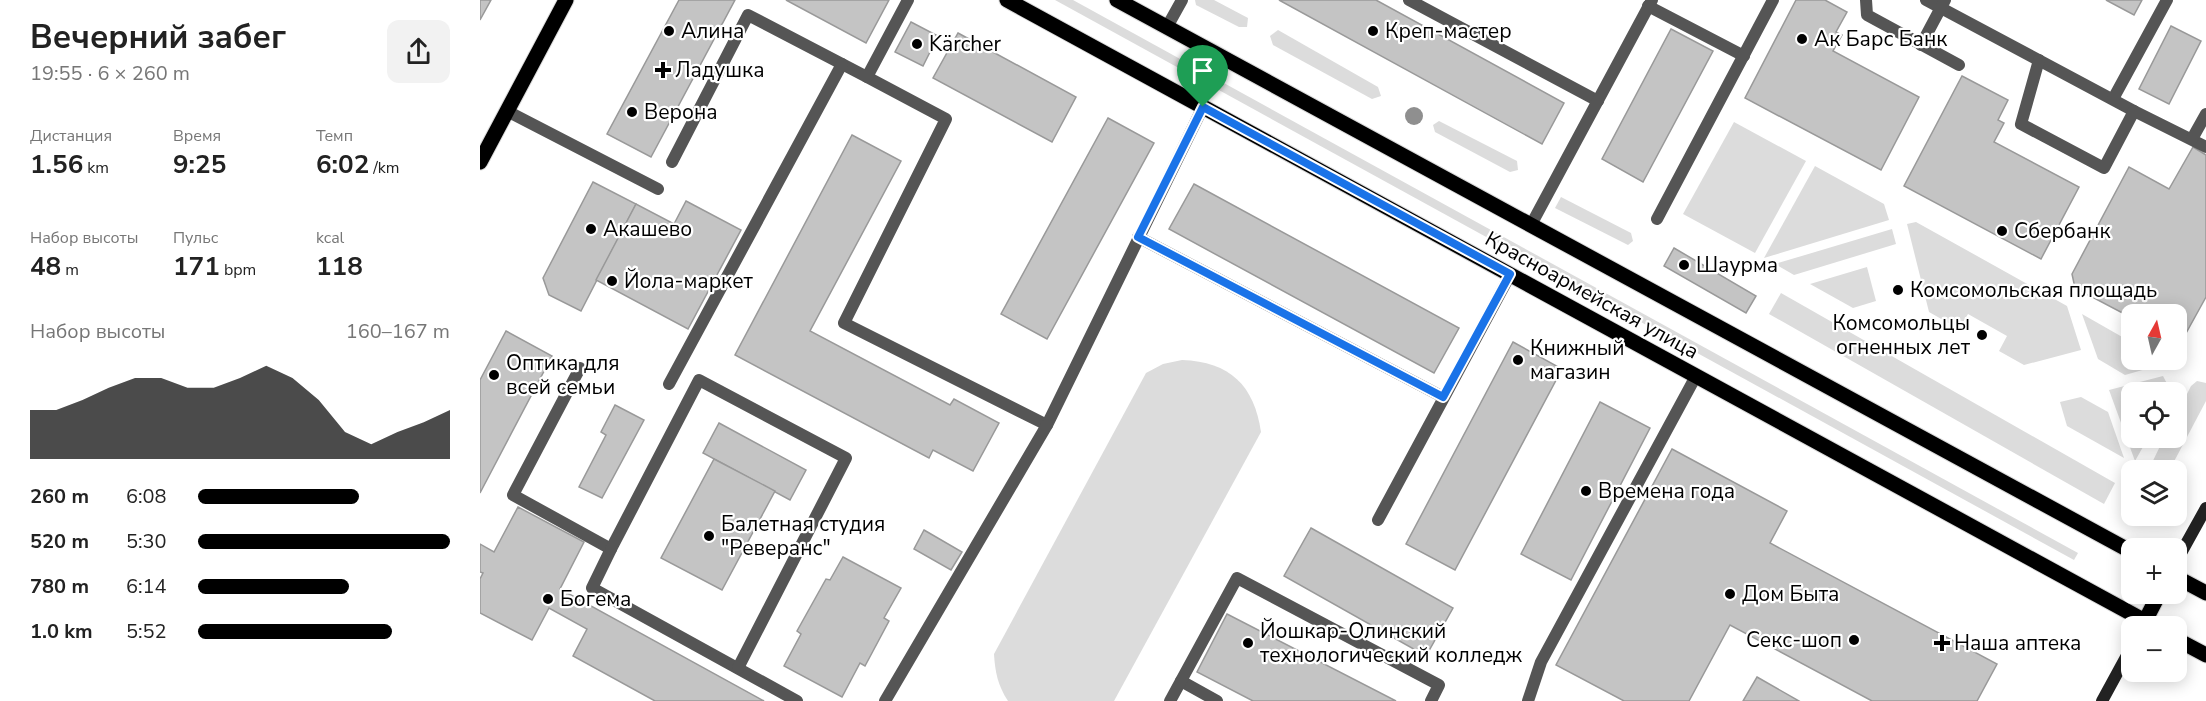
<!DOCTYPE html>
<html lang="ru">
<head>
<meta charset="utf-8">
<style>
	body { margin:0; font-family:"Nunito Sans",sans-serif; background:#f2f2f2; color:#222; height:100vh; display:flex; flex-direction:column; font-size:22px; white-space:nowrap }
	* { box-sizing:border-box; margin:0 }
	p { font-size:20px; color:#767676 }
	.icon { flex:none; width:33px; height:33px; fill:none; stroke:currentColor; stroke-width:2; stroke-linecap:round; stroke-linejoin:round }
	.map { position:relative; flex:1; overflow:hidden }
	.sheet { display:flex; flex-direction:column; background:#fff; width:480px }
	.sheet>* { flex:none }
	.needle { width:39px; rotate:8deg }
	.buttons { position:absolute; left:1641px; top:304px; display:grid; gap:12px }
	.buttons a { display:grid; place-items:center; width:66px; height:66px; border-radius:12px; background:#fff; box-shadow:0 3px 15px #0003; font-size:30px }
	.pin { position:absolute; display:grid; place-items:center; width:51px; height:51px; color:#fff; margin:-62px -26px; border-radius:50% 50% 50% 0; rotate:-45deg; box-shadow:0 0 6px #0007 }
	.pin .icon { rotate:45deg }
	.round { display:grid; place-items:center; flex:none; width:63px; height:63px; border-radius:12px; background:#f2f2f2 }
	.headline { display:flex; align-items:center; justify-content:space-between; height:102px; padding:0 30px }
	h1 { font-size:33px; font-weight:700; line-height:45px }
	.stats { display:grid; grid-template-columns:repeat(3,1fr); gap:9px; height:102px; padding:6px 30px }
	.stats div { display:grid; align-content:center }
	.stats b { font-size:26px; font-weight:700 }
	.stats small { font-size:16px; font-weight:400 }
	.stats p { font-size:16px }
	.chart { height:168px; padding:12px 30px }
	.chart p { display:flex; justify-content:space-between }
	.chart svg { width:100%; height:108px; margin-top:6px; fill:#000; opacity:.7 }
	ul { padding:0 30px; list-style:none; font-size:20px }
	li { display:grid; grid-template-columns:96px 72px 1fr; align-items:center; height:45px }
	li i { height:15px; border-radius:8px; background:#000 }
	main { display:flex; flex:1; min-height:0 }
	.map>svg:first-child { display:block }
</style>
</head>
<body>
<main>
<section class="sheet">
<div class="headline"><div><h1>Вечерний забег</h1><p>19:55 · 6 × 260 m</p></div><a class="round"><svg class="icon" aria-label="share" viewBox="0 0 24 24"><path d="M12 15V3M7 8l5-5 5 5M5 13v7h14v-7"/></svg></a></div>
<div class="stats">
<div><p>Дистанция</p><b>1.56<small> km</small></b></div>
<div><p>Время</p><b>9:25</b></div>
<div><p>Темп</p><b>6:02<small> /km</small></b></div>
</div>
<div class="stats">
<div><p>Набор высоты</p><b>48<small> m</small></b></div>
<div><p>Пульс</p><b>171<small> bpm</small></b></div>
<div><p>kcal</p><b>118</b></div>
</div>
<div class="chart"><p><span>Набор высоты</span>160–167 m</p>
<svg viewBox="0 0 160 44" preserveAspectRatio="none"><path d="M0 44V24L10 24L20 20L30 15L40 11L50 11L60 15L70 15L80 11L90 6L100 11L110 20L120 33L130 38L140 33L150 29L160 24V44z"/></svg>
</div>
<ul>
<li><b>260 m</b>6:08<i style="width:64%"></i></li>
<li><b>520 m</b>5:30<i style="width:100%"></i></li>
<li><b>780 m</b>6:14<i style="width:60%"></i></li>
<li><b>1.0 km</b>5:52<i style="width:77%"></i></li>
</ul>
</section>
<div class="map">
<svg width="1726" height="701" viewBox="0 0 1726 701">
	<rect width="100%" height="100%" fill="#fff"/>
	<!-- green -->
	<g fill="#dcdcdc">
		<polygon points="575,0 593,0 1598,553 1594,560"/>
		<polygon points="715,0 734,0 768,18 767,27 759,27 716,5"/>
		<polygon points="798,30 898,87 901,96 892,99 793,45 790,36"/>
		<polygon points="959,121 1037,161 1038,170 1030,172 955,132 953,125"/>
		<polygon points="1254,122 1326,161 1275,253 1203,214"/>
		<polygon points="1335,166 1404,204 1409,220 1284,258"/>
		<polygon points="1081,197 1151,233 1153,241 1148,245 1075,208"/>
		<polygon points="1436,222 1587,306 1601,350 1544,365 1519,351 1527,336 1488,314 1479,329 1449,312 1427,224"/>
		<polygon points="1412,229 1416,244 1314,275 1295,264"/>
		<polygon points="1387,267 1396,301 1373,308 1330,284"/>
		<polygon points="1301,293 1635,483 1624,504 1289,314"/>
		<polygon points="1602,314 1651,342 1652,360 1683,360 1680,365 1645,375 1618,359"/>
		<path d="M702 360C750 362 774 385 781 432L634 701H528C518 686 515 672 514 654L666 373 683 364Z"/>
		<polygon points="1683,376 1692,393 1652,393 1652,438 1668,438 1655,461 1629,390"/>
		<polygon points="1717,381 1726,383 1726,401 1689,471 1668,471 1684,438 1696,438 1697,414 1711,386"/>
		<polygon points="1601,397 1628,412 1644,458 1587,426 1580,402"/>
	</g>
	<!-- building -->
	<g fill="#c4c4c4" stroke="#999" stroke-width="1.5">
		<polygon points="0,0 11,0 0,20"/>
		<polygon points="199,0 255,0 171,157 127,134"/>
		<polygon points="306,0 409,0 386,43"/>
		<polygon points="799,0 896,0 1084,103 1062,144"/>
		<polygon points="1316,0 1345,0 1367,12 1356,32 1362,35 1353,51 1439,97 1401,170 1265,98"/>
		<polygon points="1626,0 1662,0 1654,15"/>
		<polygon points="431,22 458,36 443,66 415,52"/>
		<polygon points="1691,26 1721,41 1689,104 1659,89"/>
		<polygon points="1191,29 1233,51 1163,182 1122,159"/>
		<polygon points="478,33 596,97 572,142 453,78"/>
		<polygon points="1482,76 1528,100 1518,120 1524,123 1514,142 1599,187 1561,259 1424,186"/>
		<polygon points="628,118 674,143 567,339 521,314"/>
		<polygon points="372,135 421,161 330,331 470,405 474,399 519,423 493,471 453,450 449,458 255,355"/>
		<polygon points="1713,147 1726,155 1726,297 1700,344 1696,342 1696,315 1652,315 1652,318 1595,288 1592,274 1649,167 1689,189"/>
		<polygon points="113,182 156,204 101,311 69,295 63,278"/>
		<polygon points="714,184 979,328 954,373 689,229"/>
		<polygon points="206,201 261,230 208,329 116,280 156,204 194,224"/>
		<polygon points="1194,248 1276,296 1266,313 1184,266"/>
		<polygon points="26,331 72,356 0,493 0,380"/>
		<polygon points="1033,342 1082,369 975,570 926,544"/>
		<polygon points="1120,402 1170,428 1091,580 1041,554"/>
		<polygon points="135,405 164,420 122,498 99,487 126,435 121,432"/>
		<polygon points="239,423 326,470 310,500 223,453"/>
		<polygon points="1192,449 1307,511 1290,543 1517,664 1497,701 1392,701 1250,625 1209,701 1144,701 1076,665"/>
		<polygon points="234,459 295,491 242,590 181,558"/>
		<polygon points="38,507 104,542 80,589 284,701 175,701 93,656 107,629 69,608 52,640 0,613 0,579 3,573 0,572 0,544 14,552"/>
		<polygon points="831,528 973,608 946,656 804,576"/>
		<polygon points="444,530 482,552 471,570 434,549"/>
		<polygon points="363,557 421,588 404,618 409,621 385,666 380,663 362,697 304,666 321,634 317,631 346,579 350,580"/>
		<polygon points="747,614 916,701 773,701 717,672"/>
		<polygon points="1277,677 1319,701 1263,701"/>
	</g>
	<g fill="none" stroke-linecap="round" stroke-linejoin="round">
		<defs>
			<g id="primary">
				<polyline points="527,0 1676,627"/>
				<polyline points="637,0 1652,552"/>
				<polyline points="0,162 86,0"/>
				<polyline points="1696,577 1726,593"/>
				<polyline points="1665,621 1679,594"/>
				<polyline points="1696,639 1726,655"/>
			</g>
		</defs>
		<!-- primary casing -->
		<use href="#primary" stroke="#dbdbdb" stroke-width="17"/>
		<!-- lane -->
		<g stroke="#555" stroke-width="12">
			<polyline points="929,0 1118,101"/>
			<polyline points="1386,0 1387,15 1479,65"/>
			<polyline points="1446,0 1654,111"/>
			<polyline points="1168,6 1264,56"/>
			<polyline points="687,27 702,0"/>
			<polyline points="1441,45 1465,0"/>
			<polyline points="1559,60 1541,124 1624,168 1654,111 1726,147"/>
			<polyline points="387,77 466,119 364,323 567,425 723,107"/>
			<polyline points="1633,99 1687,0"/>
			<polyline points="27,111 178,189"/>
			<polyline points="1712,139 1726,114"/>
			<polyline points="192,162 268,15 387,77 428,0"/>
			<polyline points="1177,219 1293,0"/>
			<polyline points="1051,225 1172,0"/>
			<polyline points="658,237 963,397"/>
			<polyline points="100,368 33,495 131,549 112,588 317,701"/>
			<polyline points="189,384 362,64"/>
			<polyline points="898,520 1030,275"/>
			<polyline points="131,549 219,380 366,458 258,668"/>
			<polyline points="701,681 737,701"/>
			<polyline points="405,701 567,425"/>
			<polyline points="690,701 757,578 959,685 951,701"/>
			<polyline points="1048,701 1061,662 1216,376"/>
		</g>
		<!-- secondary -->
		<g stroke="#222" stroke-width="12">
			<polyline points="1696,562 1726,508"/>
			<polyline points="1622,701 1652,646"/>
		</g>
		<!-- primary -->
		<use href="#primary" stroke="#000" stroke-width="15"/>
	</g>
	<!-- trees -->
	<circle fill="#8f8f8f" cx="934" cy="116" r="9"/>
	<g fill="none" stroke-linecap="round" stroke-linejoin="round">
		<defs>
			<polygon id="route" points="723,107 1030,274 963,397 658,237"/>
		</defs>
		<!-- route casing -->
		<use href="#route" stroke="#fff" stroke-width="12"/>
		<!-- route -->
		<use href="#route" stroke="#1a73e8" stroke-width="8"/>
	</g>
	<!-- markers -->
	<g fill="#000" stroke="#fff" stroke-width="2">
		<circle cx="189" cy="31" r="6"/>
		<circle cx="893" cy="31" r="6"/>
		<circle cx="1322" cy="39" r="6"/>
		<circle cx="437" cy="44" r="6"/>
		<path d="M180 61h6v6h6v6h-6v6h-6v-6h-6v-6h6z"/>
		<circle cx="152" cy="112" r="6"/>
		<circle cx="111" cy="229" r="6"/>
		<circle cx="1522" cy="231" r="6"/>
		<circle cx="1204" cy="265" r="6"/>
		<circle cx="132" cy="281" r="6"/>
		<circle cx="1418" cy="290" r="6"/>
		<circle cx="1502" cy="335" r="6"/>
		<circle cx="1038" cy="360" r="6"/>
		<circle cx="14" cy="375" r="6"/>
		<circle cx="1106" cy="491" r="6"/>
		<circle cx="229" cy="536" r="6"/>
		<circle cx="1250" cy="594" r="6"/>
		<circle cx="68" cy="599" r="6"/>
		<circle cx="1374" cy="640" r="6"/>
		<circle cx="768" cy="643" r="6"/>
		<path d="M1459 634h6v6h6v6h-6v6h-6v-6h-6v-6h6z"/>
	</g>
	<g text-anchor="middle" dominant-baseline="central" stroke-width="4.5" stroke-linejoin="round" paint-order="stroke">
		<!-- poi labels -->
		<g font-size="21" fill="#000" stroke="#fff" text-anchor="start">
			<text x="201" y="31">Алина</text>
			<text x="905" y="31">Креп-мастер</text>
			<text x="1334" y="39">Ак Барс Банк</text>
			<text x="449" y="44">Kärcher</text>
			<text x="195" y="70">Ладушка</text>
			<text x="164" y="112">Верона</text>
			<text x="123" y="229">Акашево</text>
			<text x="1534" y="231">Сбербанк</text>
			<text x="1216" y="265">Шаурма</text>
			<text x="144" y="281">Йола-маркет</text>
			<text x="1430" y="290">Комсомольская площадь</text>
			<text x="1490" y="323" text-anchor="end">Комсомольцы<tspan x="1490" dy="24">огненных лет</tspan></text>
			<text x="1050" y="348">Книжный<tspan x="1050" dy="24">магазин</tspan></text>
			<text x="26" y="363">Оптика для<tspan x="26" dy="24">всей семьи</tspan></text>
			<text x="1118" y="491">Времена года</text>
			<text x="241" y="524">Балетная студия<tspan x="241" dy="24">"Реверанс"</tspan></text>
			<text x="1262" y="594">Дом Быта</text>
			<text x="80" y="599">Богема</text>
			<text x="780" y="631">Йошкар-Олинский<tspan x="780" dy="24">технологический колледж</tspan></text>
			<text x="1362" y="640" text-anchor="end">Секс-шоп</text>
			<text x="1474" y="643">Наша аптека</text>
		</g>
		<!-- street labels -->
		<g font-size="21" fill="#000" stroke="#fff">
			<text transform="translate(1112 295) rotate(29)">Красноармейская улица</text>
		</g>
	</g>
</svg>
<div class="buttons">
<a><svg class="needle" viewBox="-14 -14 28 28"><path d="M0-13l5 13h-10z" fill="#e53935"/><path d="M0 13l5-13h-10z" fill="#767676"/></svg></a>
<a><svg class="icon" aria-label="locate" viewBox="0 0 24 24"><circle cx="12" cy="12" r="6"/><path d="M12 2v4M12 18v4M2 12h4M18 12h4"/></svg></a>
<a><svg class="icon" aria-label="layers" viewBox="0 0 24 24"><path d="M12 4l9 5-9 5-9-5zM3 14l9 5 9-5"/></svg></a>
<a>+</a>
<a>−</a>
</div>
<div class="pin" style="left:723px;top:107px;background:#1e9e55"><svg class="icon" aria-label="arrive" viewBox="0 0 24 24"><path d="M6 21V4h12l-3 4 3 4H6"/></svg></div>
</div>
</main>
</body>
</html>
